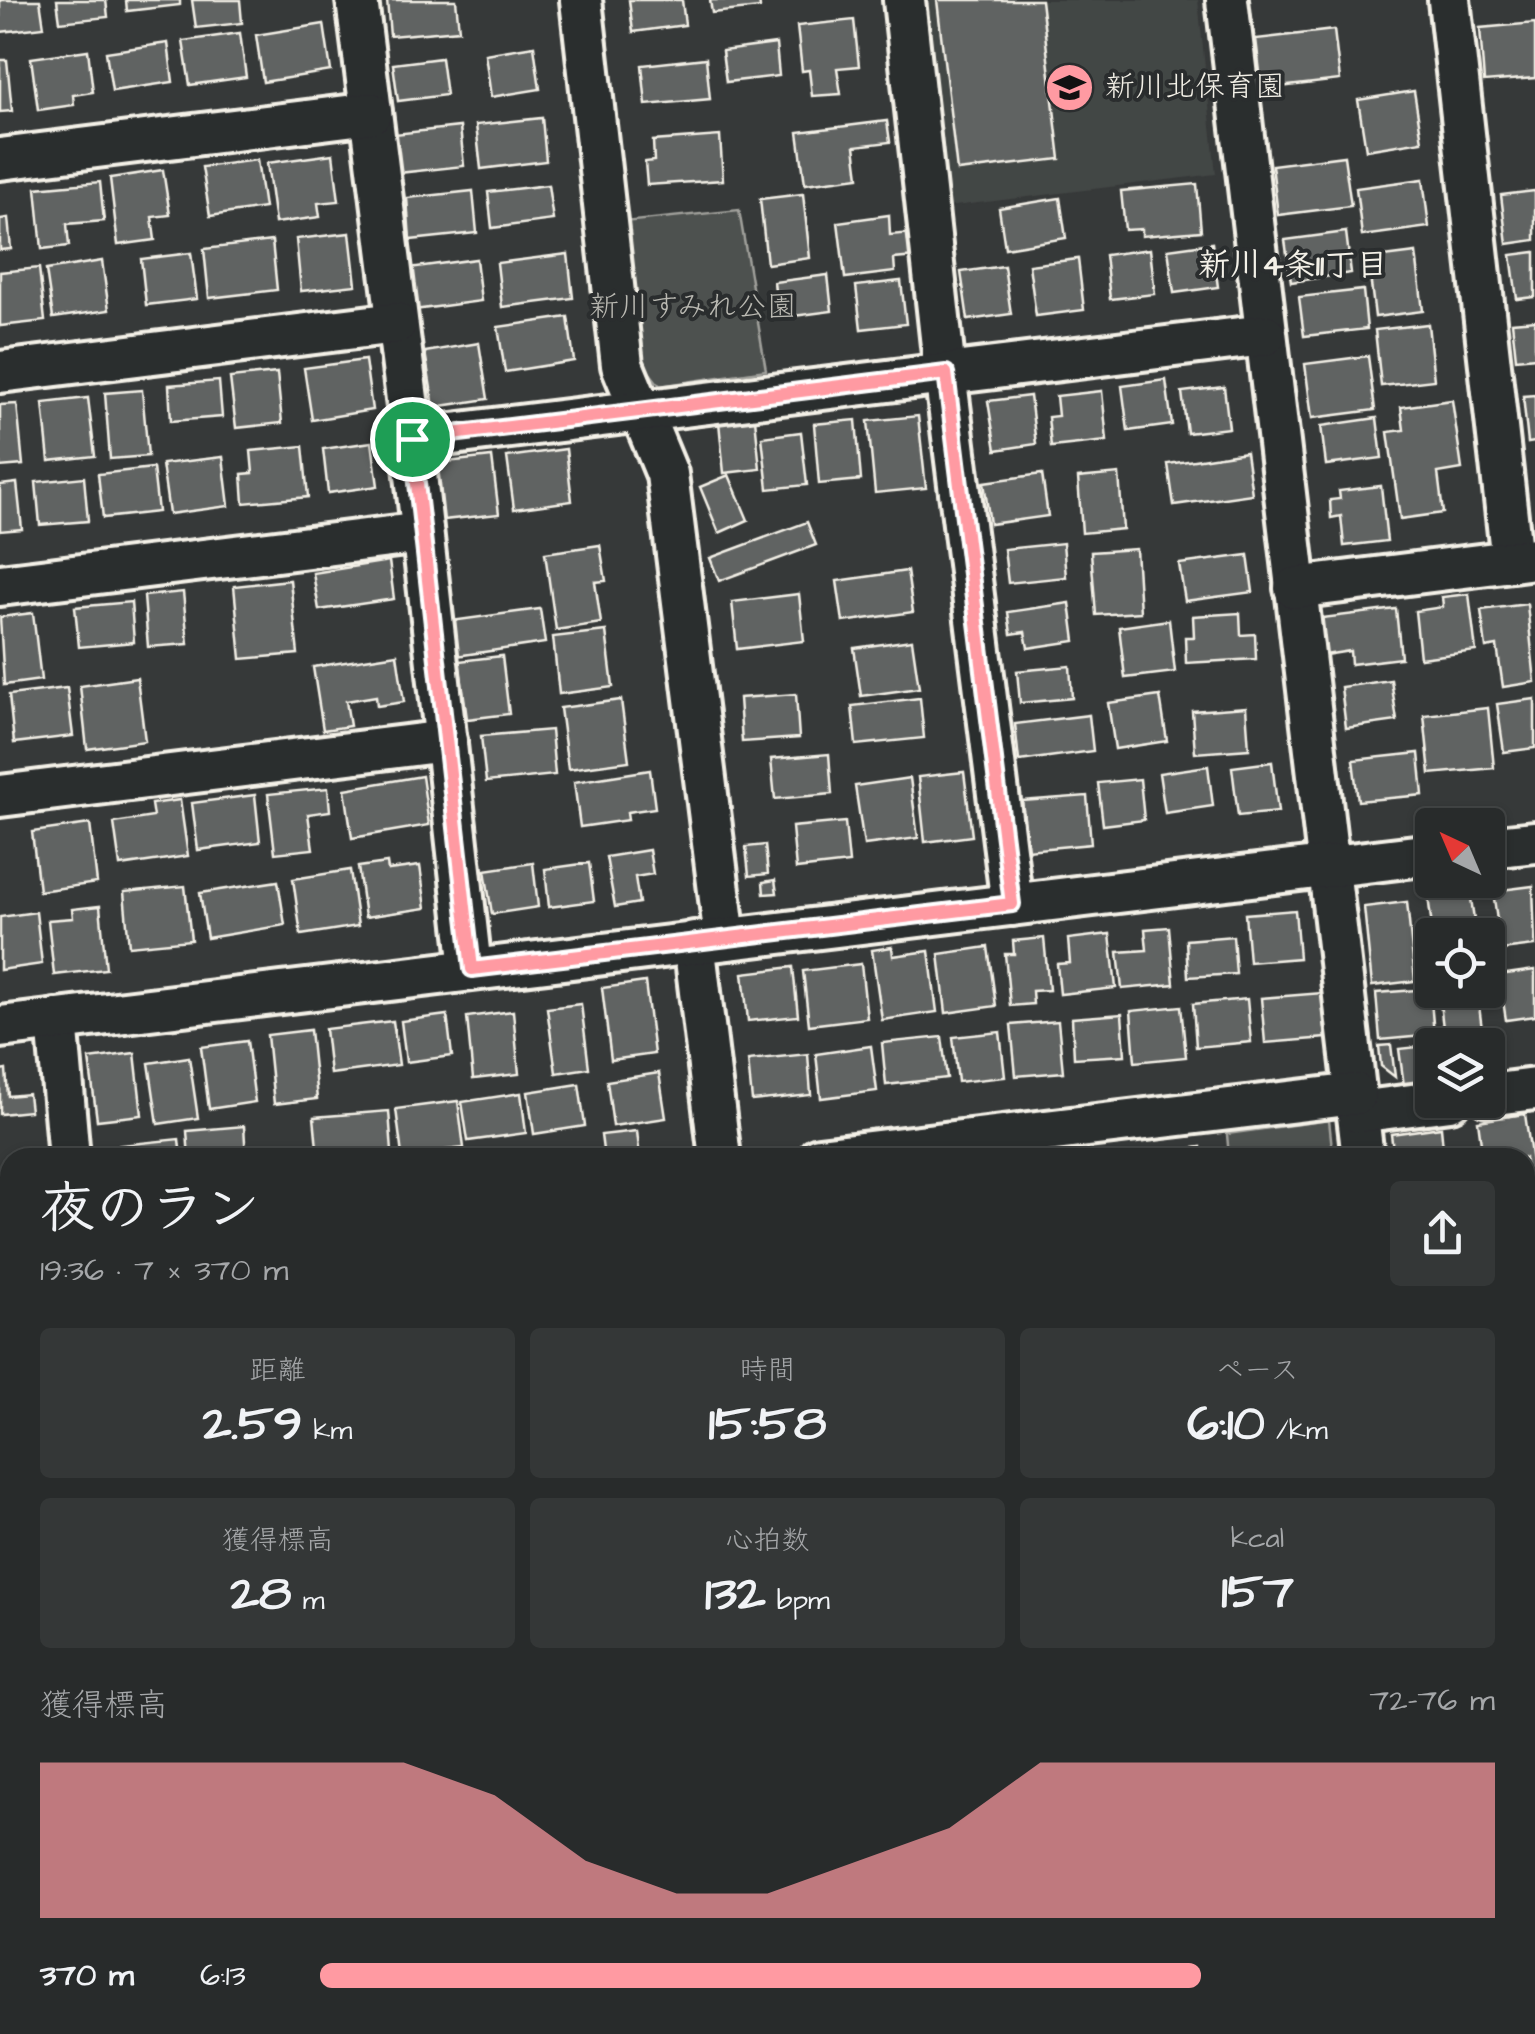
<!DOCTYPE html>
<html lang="ja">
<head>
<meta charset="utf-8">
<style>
	body { margin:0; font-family:"Architects Daughter","Klee One",sans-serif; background:#343737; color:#f1f3f6; height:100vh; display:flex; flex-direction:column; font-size:38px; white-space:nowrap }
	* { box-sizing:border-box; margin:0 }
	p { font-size:32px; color:#a5a7a9 }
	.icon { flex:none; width:55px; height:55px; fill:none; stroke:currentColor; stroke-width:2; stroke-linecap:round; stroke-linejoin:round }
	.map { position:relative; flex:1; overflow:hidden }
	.side { position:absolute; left:0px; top:1148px; width:1535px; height:888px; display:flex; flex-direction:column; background:#282b2b; border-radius:30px 30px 0 0; box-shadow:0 2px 8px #0004,0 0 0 2px #444747 }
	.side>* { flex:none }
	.needle { width:65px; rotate:316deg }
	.buttons { position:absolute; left:1415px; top:808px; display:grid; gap:20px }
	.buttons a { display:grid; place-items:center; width:90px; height:90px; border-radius:10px; background:#282b2b; box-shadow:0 2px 8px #0004,0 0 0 2px #444747; font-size:50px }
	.pin { position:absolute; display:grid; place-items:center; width:85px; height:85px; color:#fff; margin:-42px; border:5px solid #fff; border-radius:50%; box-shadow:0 2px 10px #0007 }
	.round { display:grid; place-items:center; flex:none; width:105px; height:105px; border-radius:10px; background:#343737 }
	.head { display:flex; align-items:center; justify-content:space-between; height:170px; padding:0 40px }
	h1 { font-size:55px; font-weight:700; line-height:75px }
	.metrics { display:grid; grid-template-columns:repeat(3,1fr); gap:15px; height:170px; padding:10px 40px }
	.metrics div { display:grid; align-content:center; border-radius:10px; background:#343737; text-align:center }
	.metrics b { font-size:50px; font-weight:700 }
	.metrics small { font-size:28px; font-weight:400 }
	.metrics p { font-size:28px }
	.chart { height:280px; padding:20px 40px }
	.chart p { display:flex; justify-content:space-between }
	.chart svg { width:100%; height:180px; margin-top:10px; fill:#ff9aa2; opacity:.7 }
	ul { padding:0 40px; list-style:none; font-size:32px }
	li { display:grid; grid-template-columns:160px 120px 1fr; align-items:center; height:75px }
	li i { height:25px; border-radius:12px; background:#ff9aa2 }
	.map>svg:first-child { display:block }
</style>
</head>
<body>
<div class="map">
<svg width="1535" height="2034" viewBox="0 0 1535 2034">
	<rect width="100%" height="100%" fill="#363939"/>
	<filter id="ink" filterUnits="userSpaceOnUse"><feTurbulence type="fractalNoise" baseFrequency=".01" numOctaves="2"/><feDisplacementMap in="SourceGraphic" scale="20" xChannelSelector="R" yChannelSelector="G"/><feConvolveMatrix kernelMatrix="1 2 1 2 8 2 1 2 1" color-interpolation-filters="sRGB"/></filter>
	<g filter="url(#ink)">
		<!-- built -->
		<polygon fill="#434645" points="923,0 1198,0 1216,174 946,207"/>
		<!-- green -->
		<g fill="#4e514f" stroke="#a1a19c" stroke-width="2.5">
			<polygon points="739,210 766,370 660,386 636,355 623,222"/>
			<polygon points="1329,1120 1333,1157 1229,1157 1227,1134"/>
		</g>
		<!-- building -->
		<g fill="#616362" stroke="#f4f1e8" stroke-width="2.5">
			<polygon points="0,0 40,0 44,27 0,32"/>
			<polygon points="57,0 106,0 108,17 60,22"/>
			<polygon points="126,0 180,0 180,5 127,11"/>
			<polygon points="192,0 240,0 242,23 196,28"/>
			<polygon points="387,0 456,0 459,30 390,36"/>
			<polygon points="629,0 682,0 685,25 633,32"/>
			<polygon points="710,0 759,0 760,8 712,13"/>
			<polygon points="937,0 1041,0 1060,159 957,171"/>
			<polygon points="854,20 859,66 837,68 841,94 812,96 809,70 802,71 797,26"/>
			<polygon points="1535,23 1535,78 1484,82 1480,28"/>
			<polygon points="324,24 331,71 263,82 256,35"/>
			<polygon points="1334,30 1340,80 1262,89 1256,39"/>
			<polygon points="240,33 246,77 190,85 183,41"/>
			<polygon points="168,43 173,82 112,91 106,52"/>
			<polygon points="776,44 779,76 726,82 722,51"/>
			<polygon points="534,46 540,89 491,97 485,54"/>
			<polygon points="88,50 93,92 73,95 74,105 38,110 31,58"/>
			<polygon points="441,58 446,95 398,101 393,64"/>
			<polygon points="706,58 710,99 646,105 642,65"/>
			<polygon points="0,60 7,60 12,111 0,112"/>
			<polygon points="1414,91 1422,141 1366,150 1358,100"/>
			<polygon points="542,118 546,161 481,169 476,125"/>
			<polygon points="887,121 890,142 855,146 859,177 805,184 798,132"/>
			<polygon points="460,127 464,166 398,173 394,134"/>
			<polygon points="720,136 723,180 647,185 645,162 654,161 653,141"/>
			<polygon points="333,154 339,201 318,203 320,217 275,223 267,163"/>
			<polygon points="1344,156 1351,206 1278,215 1272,165"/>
			<polygon points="257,160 264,208 210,216 202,167"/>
			<polygon points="163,170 170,215 152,217 155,240 118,245 110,178"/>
			<polygon points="1423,179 1429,227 1362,236 1356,188"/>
			<polygon points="100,182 104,221 67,224 69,246 42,249 36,188"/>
			<polygon points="1197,184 1201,231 1142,236 1142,229 1125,230 1121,191"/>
			<polygon points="548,185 553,220 492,228 488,192"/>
			<polygon points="473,191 477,233 410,240 407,198"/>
			<polygon points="1535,191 1535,240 1507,244 1501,195"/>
			<polygon points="803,194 810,258 767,264 760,199"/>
			<polygon points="1060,198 1066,238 1005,248 999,208"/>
			<polygon points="889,215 890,235 913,233 915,257 894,259 895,272 845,278 838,222"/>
			<polygon points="8,218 11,249 0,250 0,219"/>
			<polygon points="1346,232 1351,273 1291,282 1285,240"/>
			<polygon points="350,233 356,285 301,291 296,239"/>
			<polygon points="272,241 277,290 209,298 204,249"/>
			<polygon points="1212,243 1218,287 1174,293 1168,249"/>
			<polygon points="1150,249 1155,294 1110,299 1105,255"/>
			<polygon points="1535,252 1535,297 1517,299 1511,255"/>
			<polygon points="191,253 197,299 146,305 141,259"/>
			<polygon points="1416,253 1423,311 1375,317 1368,259"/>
			<polygon points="568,254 573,298 502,307 497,263"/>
			<polygon points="476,259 481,301 414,310 409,268"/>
			<polygon points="1078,259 1084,310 1036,316 1029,265"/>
			<polygon points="102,261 109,310 53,318 46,270"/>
			<polygon points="1004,266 1011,314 968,320 961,272"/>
			<polygon points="39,268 45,321 0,326 0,272"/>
			<polygon points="828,275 832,311 778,318 774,282"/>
			<polygon points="901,281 906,324 861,329 856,286"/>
			<polygon points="1363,290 1367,329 1304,336 1299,297"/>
			<polygon points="568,317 574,361 505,372 498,327"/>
			<polygon points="1535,320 1535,357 1516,359 1512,322"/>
			<polygon points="1428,324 1434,380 1381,386 1375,330"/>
			<polygon points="479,343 488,399 434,407 425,352"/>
			<polygon points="1368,356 1375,410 1312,418 1305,364"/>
			<polygon points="365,360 372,410 312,420 304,368"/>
			<polygon points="277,373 282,423 236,428 230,378"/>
			<polygon points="1166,380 1172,425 1128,431 1122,386"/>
			<polygon points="219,381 222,417 171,421 169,385"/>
			<polygon points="1224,387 1229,428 1187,433 1182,392"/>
			<polygon points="142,390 148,456 110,459 105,393"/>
			<polygon points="1102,391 1107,441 1051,447 1048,417 1058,416 1056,396"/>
			<polygon points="1535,395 1535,442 1528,443 1523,396"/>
			<polygon points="1030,396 1036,444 996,450 988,401"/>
			<polygon points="88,398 95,456 49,461 43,403"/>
			<polygon points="1452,400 1462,469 1438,473 1443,513 1400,519 1388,432 1404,430 1401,407"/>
			<polygon points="17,404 23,465 0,467 0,405"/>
			<polygon points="918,416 926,488 875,493 868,421"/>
			<polygon points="755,418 760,469 724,473 719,422"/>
			<polygon points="1377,418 1382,458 1326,465 1321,426"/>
			<polygon points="856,420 861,480 819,484 814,424"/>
			<polygon points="801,432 807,485 768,489 762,437"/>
			<polygon points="372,442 378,486 328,493 323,449"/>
			<polygon points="303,446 308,497 244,503 242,474 253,473 251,451"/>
			<polygon points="566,449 572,501 514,509 507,457"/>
			<polygon points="1246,452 1252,494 1174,505 1168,464"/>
			<polygon points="223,457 229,506 169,514 162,464"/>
			<polygon points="492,457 499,514 443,520 437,463"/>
			<polygon points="153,468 158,512 103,518 98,474"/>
			<polygon points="1042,474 1048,516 990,524 984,482"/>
			<polygon points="1119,474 1123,529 1082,533 1078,478"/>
			<polygon points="729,475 748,520 719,533 700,487"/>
			<polygon points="84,477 88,521 40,525 36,482"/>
			<polygon points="17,483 22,529 0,531 0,485"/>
			<polygon points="1381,486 1387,541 1344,546 1341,516 1331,518 1330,500 1340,499 1339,491"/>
			<polygon points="807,522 816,545 719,581 710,558"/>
			<polygon points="1063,543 1066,577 1008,583 1004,549"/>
			<polygon points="600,545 606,581 595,582 601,623 556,630 545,553"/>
			<polygon points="1136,549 1140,612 1096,615 1091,552"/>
			<polygon points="1248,555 1253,592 1185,601 1179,564"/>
			<polygon points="389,561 394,599 319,610 313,573"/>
			<polygon points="907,571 913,612 843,622 837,581"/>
			<polygon points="290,580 298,654 241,659 234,586"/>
			<polygon points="183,592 188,644 148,647 144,596"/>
			<polygon points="799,594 804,641 737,649 732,602"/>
			<polygon points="1469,594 1476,651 1420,658 1415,611 1443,607 1442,597"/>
			<polygon points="131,602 134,642 79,647 75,607"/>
			<polygon points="1070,603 1075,641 1028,648 1025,632 1011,634 1008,612"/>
			<polygon points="1527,604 1535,682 1503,687 1497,646 1486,648 1481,610"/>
			<polygon points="540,609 545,643 456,656 451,621"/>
			<polygon points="1396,609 1401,658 1351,664 1350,651 1325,655 1322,618"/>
			<polygon points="33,613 41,680 4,685 0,617"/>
			<polygon points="1240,613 1241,635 1255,634 1256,659 1186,663 1185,637 1194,637 1193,616"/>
			<polygon points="1169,620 1175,672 1125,678 1119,627"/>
			<polygon points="606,631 613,687 559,694 553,637"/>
			<polygon points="912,640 919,688 861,696 854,648"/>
			<polygon points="397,654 404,702 377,706 376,696 346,701 350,726 323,730 313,667"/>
			<polygon points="502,656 509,714 467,719 459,661"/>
			<polygon points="1070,666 1072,698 1020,703 1017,671"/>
			<polygon points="137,678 145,741 87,749 80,686"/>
			<polygon points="1391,680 1397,721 1346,728 1341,687"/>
			<polygon points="67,688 73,736 14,743 9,695"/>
			<polygon points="796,694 799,738 742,742 739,698"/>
			<polygon points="1160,696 1167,741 1115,749 1108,703"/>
			<polygon points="920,698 924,738 856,745 852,706"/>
			<polygon points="1535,699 1535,748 1504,752 1497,704"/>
			<polygon points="621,700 629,761 568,769 560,708"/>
			<polygon points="1246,707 1249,749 1195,753 1192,711"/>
			<polygon points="1488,708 1494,768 1430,774 1424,715"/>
			<polygon points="1089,715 1093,751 1019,761 1015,724"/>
			<polygon points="551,730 555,775 486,782 481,736"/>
			<polygon points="1419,753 1423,795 1358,801 1353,760"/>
			<polygon points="829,754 832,794 775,799 771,759"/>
			<polygon points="1272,762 1278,812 1238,816 1232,767"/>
			<polygon points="1208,766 1213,806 1165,813 1159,773"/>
			<polygon points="650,770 655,808 627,812 628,820 580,827 574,782"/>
			<polygon points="964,772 972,836 925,842 918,777"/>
			<polygon points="422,776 429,825 352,838 345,789"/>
			<polygon points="910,778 918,838 864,845 855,786"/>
			<polygon points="1140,779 1144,820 1103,825 1098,783"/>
			<polygon points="328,788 330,811 308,814 313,849 275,853 268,794"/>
			<polygon points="255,795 260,842 198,850 192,803"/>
			<polygon points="1087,796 1091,844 1027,850 1022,801"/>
			<polygon points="180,800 188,856 120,866 114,823 153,817 151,804"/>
			<polygon points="845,822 849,863 796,869 792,827"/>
			<polygon points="90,824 97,883 39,891 32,832"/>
			<polygon points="765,845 768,874 749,876 746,847"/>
			<polygon points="649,850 653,874 635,877 639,903 615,907 606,857"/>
			<polygon points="387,863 388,870 420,866 426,908 365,917 358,867"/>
			<polygon points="533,863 538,907 492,914 485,870"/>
			<polygon points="589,863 594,901 549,907 545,869"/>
			<polygon points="350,870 358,926 301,935 293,879"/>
			<polygon points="775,880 777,893 764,894 763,882"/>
			<polygon points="278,881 285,925 207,938 200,893"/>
			<polygon points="185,886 191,940 129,946 124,892"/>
			<polygon points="1533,886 1535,946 1501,950 1493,891"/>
			<polygon points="1470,891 1476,935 1433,935 1428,896"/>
			<polygon points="1407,902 1415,981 1372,986 1364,907"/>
			<polygon points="100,906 106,969 54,975 48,920 73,918 72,909"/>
			<polygon points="1295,910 1299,958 1249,962 1245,914"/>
			<polygon points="36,912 42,964 0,970 0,917"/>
			<polygon points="1169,927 1174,984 1122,989 1118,952 1147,950 1145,929"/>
			<polygon points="1110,934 1116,988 1060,994 1057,964 1070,963 1068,939"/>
			<polygon points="1233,936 1236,974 1188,977 1186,940"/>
			<polygon points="1044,938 1049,990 1032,991 1033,1004 1010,1006 1005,954 1014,954 1013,941"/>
			<polygon points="892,947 893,956 929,951 937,1012 882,1020 872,950"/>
			<polygon points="988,947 996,1006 946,1013 939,954"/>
			<polygon points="861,964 867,1018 809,1025 803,971"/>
			<polygon points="793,967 798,1016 748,1021 743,973"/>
			<polygon points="1535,970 1535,1016 1506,1020 1499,975"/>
			<polygon points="645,982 654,1054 611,1060 602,988"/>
			<polygon points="1430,989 1434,1035 1380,1040 1376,993"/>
			<polygon points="1477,990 1484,1045 1445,1045 1439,994"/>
			<polygon points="1322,993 1326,1038 1265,1043 1261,998"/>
			<polygon points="1247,999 1251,1042 1196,1047 1193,1004"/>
			<polygon points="581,1004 589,1068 556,1073 547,1008"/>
			<polygon points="1181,1006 1186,1057 1135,1062 1131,1011"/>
			<polygon points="513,1011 519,1074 473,1079 467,1017"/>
			<polygon points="1122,1014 1125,1055 1074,1058 1072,1018"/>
			<polygon points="447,1015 452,1056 406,1062 401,1021"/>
			<polygon points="393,1021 399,1065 330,1074 325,1029"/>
			<polygon points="1058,1021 1063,1072 1016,1076 1011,1025"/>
			<polygon points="310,1030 317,1099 274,1104 267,1035"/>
			<polygon points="1000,1032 1005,1077 958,1082 953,1037"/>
			<polygon points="942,1037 947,1078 886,1085 882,1043"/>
			<polygon points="247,1041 255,1102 209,1109 201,1047"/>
			<polygon points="1391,1045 1395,1077 1381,1066 1379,1046"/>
			<polygon points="871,1046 877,1091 821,1098 816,1054"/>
			<polygon points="1427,1046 1432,1082 1404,1086 1399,1049"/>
			<polygon points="135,1053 142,1115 97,1120 89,1059"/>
			<polygon points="808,1054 811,1095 752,1101 748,1060"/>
			<polygon points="189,1057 198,1118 158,1124 149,1063"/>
			<polygon points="6,1070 8,1096 28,1094 30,1111 0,1114 0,1071"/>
			<polygon points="659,1073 666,1118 613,1126 607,1081"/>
			<polygon points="579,1084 585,1126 534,1134 528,1092"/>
			<polygon points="521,1093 526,1133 468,1141 462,1102"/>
			<polygon points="458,1101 464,1148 402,1155 396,1109"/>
			<polygon points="389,1111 392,1152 318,1158 314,1117"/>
			<polygon points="1525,1114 1533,1169 1525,1170 1525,1158 1483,1158 1478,1121"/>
			<polygon points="244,1126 246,1158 189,1158 187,1131"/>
			<polygon points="1441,1127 1444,1158 1394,1158 1391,1134"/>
			<polygon points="637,1131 640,1158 604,1158 601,1135"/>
			<polygon points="179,1139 181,1158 113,1158 111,1146"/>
			<polygon points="1201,1147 1202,1158 1170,1158 1169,1151"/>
			<polygon points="10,1166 10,1209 0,1210 0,1167"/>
			<polygon points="1535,1186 1535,1224 1525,1225 1525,1187"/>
			<polygon points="10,1230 10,1275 0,1276 0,1231"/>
			<polygon points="1535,1247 1535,1289 1525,1290 1525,1248"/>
			<polygon points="10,1297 10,1341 0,1342 0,1299"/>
			<polygon points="1535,1329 1535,1370 1525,1372 1525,1330"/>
			<polygon points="10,1359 10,1433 0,1434 0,1360"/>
			<polygon points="1535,1388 1535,1432 1525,1433 1525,1389"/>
			<polygon points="1535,1446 1535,1484 1525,1485 1525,1447"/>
			<polygon points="10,1505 10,1548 3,1506"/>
			<polygon points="1535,1508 1535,1568 1525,1569 1525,1509"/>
			<polygon points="1525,1585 1530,1628 1525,1629"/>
			<polygon points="10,1657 10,1695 0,1696 0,1658"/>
			<polygon points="10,1726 10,1772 0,1774 0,1727"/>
			<polygon points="1535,1763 1535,1805 1525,1806 1525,1764"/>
			<polygon points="10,1807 10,1851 0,1852 0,1808"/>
			<polygon points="1535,1844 1535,1891 1525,1892 1525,1845"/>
			<polygon points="10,1883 10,1934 0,1935 0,1884"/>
			<polygon points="1535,1989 1535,2027 1531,2028 1527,1990"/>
			<polygon points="23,2025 145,2025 145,2030 111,2034 24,2034"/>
			<polygon points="201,2025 278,2025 279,2034 202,2034"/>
			<polygon points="1224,2025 1224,2034 1168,2034 1167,2029"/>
			<polygon points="1310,2025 1371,2025 1371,2034 1311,2034"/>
			<polygon points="1379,2025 1435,2025 1436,2034 1380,2034"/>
		</g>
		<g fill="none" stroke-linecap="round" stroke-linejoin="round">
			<defs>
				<g id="street">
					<polyline points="357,0 412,439 471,969"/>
					<polyline points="581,0 622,365 667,474 725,939"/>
					<polyline points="904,0 945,373 1012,905"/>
					<polyline points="1227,0 1363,1158"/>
					<polyline points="1449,0 1512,561"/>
					<polyline points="0,159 371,113"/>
					<polyline points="0,372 396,323"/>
					<polyline points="412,439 1265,335"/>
					<polyline points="0,585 422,533"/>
					<polyline points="1295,588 1535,558"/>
					<polyline points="0,796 446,741"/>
					<polyline points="1488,847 1535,842"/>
					<polyline points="694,942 720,1158"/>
					<polyline points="57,1020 69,1158"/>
					<polyline points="0,1027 1432,854"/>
					<polyline points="1488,1095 1535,1089"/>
					<polyline points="1358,1112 1450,1100"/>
					<polyline points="819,1158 1356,1094"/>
					<polyline points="0,1472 10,1471"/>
					<polyline points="1525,1667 1535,1666"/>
					<polyline points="1525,1947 1535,1946"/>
					<polyline points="175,2025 176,2034"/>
					<polyline points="1061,2025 1062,2034"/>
					<polyline points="1276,2025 1277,2034"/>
					<polyline points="1493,2025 1494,2034"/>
					<polyline points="800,2034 875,2025"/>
				</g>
			</defs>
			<!-- street casing -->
			<use href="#street" stroke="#f4f1e8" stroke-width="48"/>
			<!-- street -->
			<use href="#street" stroke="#2a2d2e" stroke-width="40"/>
		</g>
	</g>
	<g fill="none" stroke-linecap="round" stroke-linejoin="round" filter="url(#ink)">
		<defs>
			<polygon id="route" points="946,373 1012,904 472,969 412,439"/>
		</defs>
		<!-- route casing -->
		<use href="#route" stroke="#fff" stroke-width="20"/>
		<!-- route -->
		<use href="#route" stroke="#ff9aa2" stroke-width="12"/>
	</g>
	<!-- icons -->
	<defs>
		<symbol id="school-disc" viewBox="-11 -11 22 22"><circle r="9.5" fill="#ff9aa2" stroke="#2a2d2e"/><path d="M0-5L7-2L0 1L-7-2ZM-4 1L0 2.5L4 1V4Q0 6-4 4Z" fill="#111"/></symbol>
	</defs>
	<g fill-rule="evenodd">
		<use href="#school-disc" x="1042" y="60" width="55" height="55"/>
	</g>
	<g text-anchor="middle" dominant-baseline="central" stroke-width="8" stroke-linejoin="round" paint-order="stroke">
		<!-- poi labels -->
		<g font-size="30" fill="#f4f1e8" stroke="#2a2d2e" text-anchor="start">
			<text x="1105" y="87">新川北保育園</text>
		</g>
		<!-- park labels -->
		<g font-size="30" fill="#bab9b2" stroke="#2a2d2e">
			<text x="693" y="307">新川すみれ公園</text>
		</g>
		<!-- neighbourhood labels -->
		<g font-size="32" font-weight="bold" fill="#f4f1e8" stroke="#2a2d2e">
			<text x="1293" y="265">新川4条11丁目</text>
		</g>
	</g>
</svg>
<div class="buttons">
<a><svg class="needle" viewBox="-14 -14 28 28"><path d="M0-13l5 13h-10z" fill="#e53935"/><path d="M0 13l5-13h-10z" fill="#a5a7a9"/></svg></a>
<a><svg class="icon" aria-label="locate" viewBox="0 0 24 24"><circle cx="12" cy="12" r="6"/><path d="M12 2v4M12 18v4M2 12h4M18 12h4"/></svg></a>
<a><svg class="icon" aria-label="layers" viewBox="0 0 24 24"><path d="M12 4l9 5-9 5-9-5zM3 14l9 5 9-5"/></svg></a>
</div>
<div class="pin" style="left:412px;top:439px;background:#1e9e55"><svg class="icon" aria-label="arrive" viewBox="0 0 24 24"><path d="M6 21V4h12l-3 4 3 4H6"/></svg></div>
<section class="side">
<div class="head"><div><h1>夜のラン</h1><p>19:36 · 7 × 370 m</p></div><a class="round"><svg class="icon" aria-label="share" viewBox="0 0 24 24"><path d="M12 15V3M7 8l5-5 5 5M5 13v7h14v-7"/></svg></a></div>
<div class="metrics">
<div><p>距離</p><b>2.59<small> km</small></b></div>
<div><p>時間</p><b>15:58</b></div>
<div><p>ペース</p><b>6:10<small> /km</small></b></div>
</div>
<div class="metrics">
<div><p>獲得標高</p><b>28<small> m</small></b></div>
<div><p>心拍数</p><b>132<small> bpm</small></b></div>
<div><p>kcal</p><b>157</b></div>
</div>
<div class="chart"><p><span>獲得標高</span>72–76 m</p>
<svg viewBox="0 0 160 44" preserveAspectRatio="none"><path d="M0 44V6L10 6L20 6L30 6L40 6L50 14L60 30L70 38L80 38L90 30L100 22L110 6L120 6L130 6L140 6L150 6L160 6V44z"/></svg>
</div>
<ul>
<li><b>370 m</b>6:13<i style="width:75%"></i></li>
</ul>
</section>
</div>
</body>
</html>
